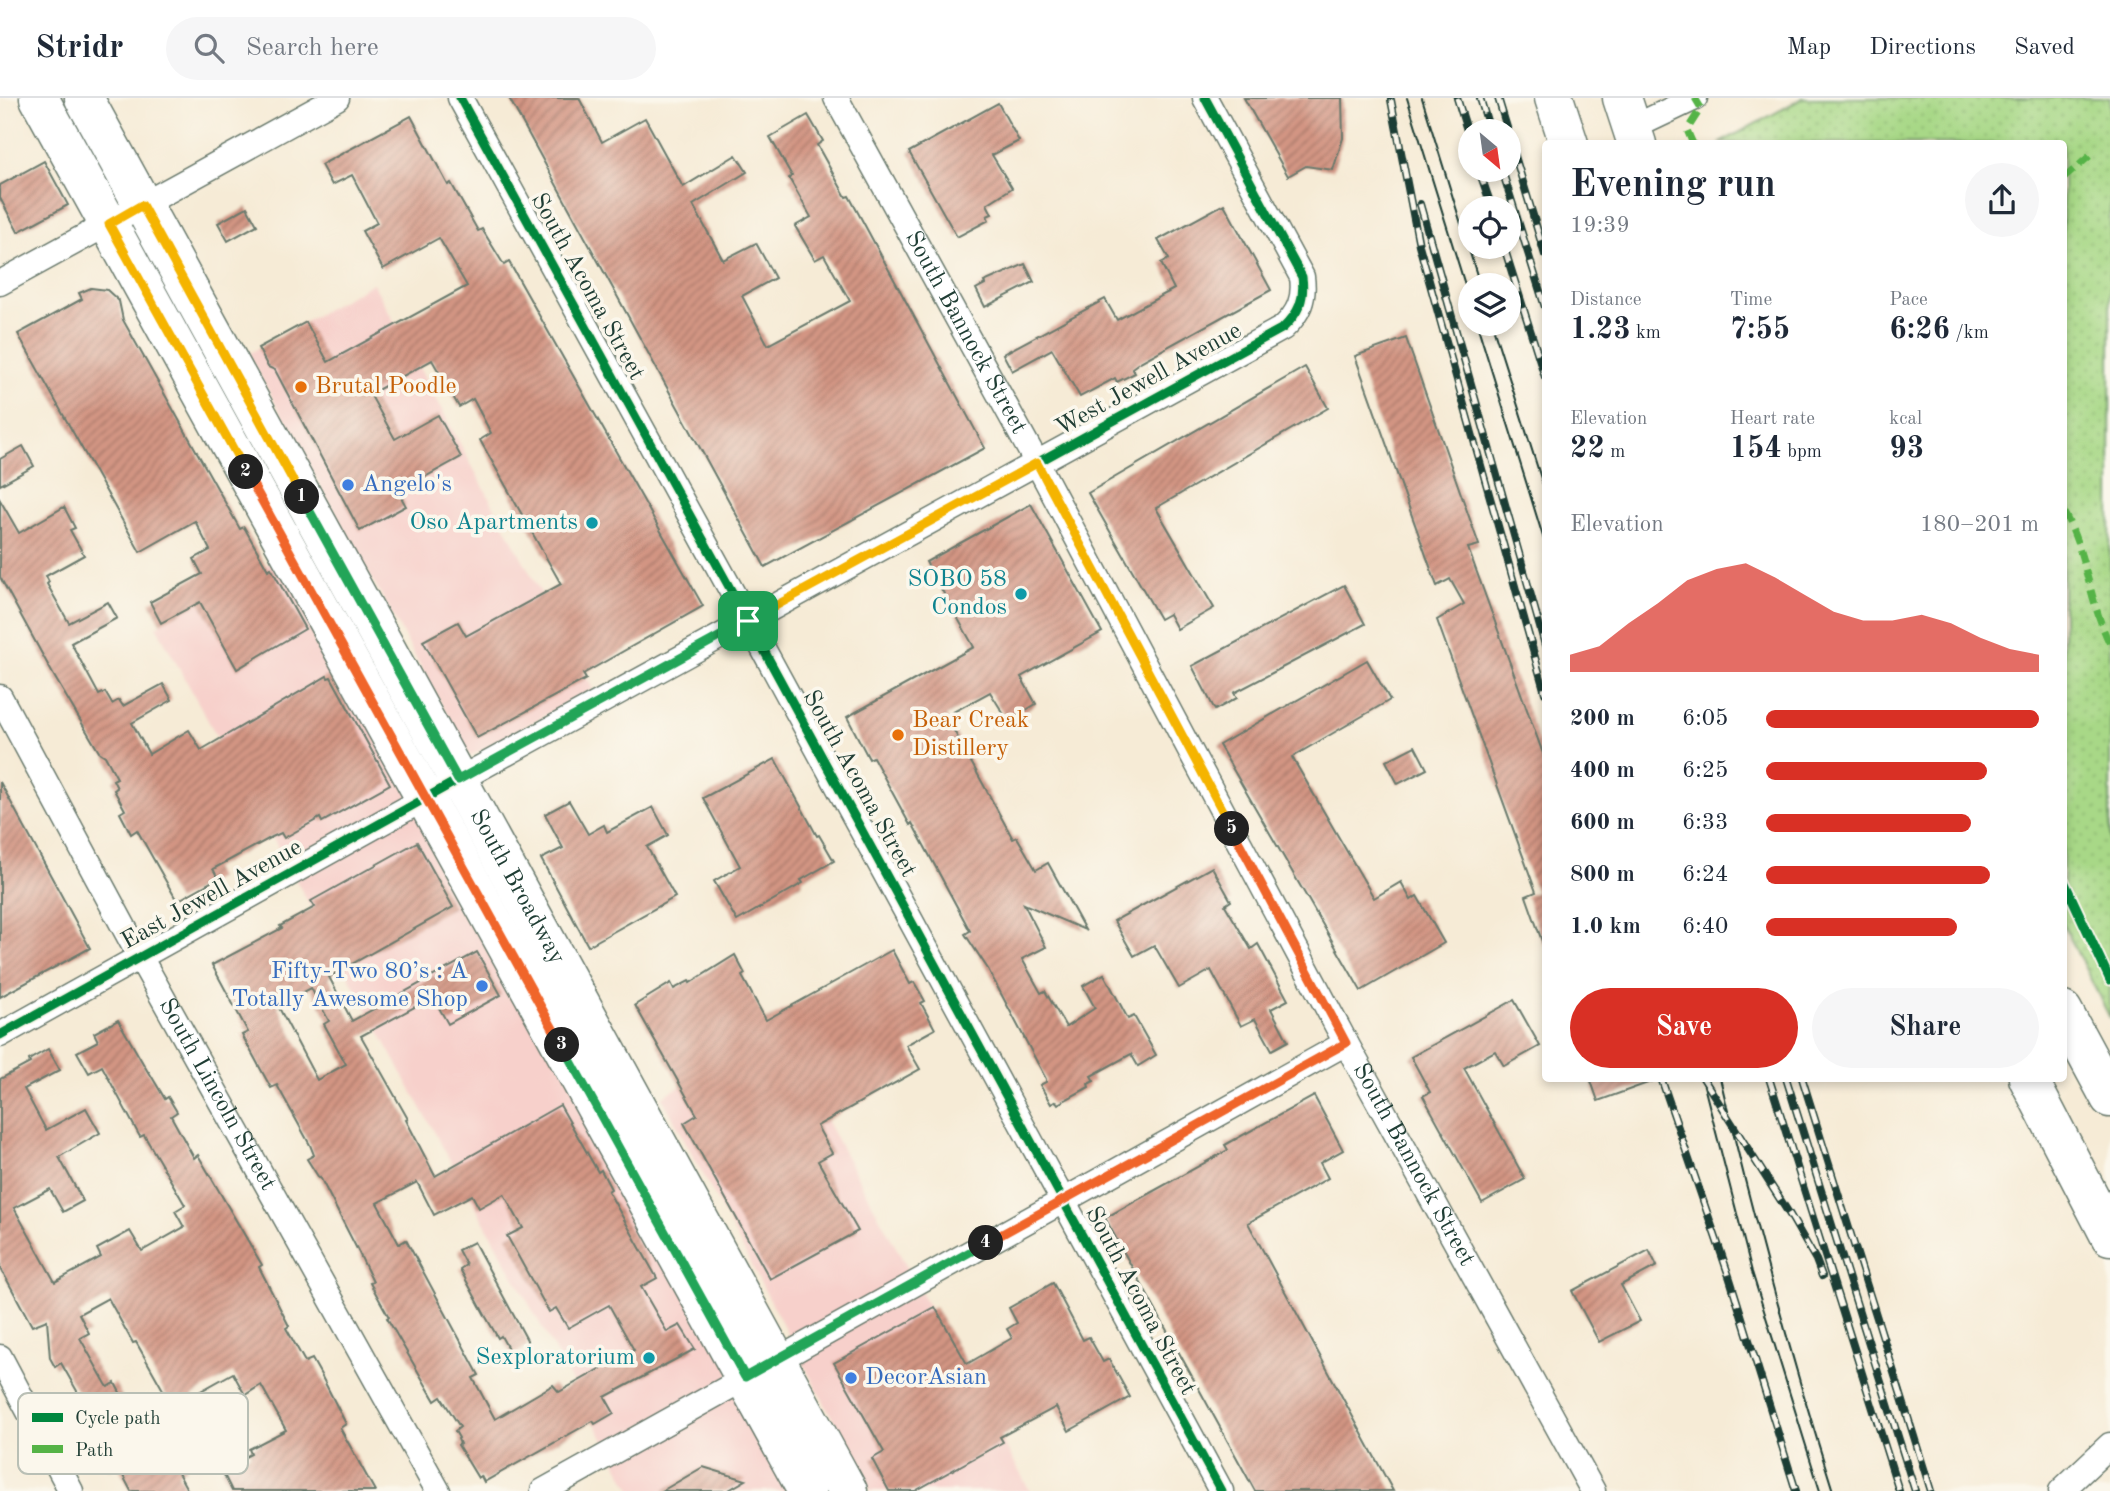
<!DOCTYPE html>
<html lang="en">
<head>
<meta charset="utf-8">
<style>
	body { margin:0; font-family:"Old Standard TT",serif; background:#f6f6f7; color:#1f2937; height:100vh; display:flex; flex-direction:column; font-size:26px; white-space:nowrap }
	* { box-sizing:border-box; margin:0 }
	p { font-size:23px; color:#747a83 }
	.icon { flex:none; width:38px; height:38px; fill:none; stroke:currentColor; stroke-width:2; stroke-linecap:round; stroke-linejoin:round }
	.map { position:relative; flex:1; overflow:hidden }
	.side { position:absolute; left:1542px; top:42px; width:525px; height:942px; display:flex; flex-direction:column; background:#fff; border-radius:7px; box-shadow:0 4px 10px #0003 }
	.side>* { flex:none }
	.needle { width:46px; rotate:151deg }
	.controls { position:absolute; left:1458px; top:21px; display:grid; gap:14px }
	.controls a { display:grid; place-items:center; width:63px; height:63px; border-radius:50%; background:#fff; box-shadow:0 4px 10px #0003; font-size:35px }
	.pin { position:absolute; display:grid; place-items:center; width:60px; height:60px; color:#fff; margin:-30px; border-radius:14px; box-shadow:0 4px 10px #0006 }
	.km { position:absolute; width:35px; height:35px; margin:-18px; border-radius:50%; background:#222; color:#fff; font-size:19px; line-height:35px; text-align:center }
	.round { display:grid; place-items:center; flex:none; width:74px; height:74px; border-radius:37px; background:#f6f6f7 }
	.head { display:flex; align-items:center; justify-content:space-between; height:119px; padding:0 28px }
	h1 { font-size:38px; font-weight:600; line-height:52px }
	.metrics { display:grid; grid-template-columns:repeat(3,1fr); gap:10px; height:119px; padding:7px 28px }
	.metrics div { display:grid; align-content:center }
	.metrics b { font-size:30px; font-weight:600 }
	.metrics small { font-size:19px; font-weight:400 }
	.metrics p { font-size:19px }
	.chart { height:196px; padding:14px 28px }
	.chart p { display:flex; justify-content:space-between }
	.chart svg { width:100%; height:126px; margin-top:7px; fill:#d93025; opacity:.7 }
	.action { display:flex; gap:14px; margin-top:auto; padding:14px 28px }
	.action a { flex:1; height:80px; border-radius:42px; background:#d93025; color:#fff; font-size:28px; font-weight:600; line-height:80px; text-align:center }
	.action a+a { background:#f6f6f7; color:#1f2937 }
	ul { padding:0 28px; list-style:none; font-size:23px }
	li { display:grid; grid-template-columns:112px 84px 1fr; align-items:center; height:52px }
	li i { height:18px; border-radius:9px; background:#d93025 }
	header { display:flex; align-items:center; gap:42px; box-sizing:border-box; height:98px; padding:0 35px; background:#fff; border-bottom:2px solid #e0e1e3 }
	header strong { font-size:33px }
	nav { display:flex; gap:38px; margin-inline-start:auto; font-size:24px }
	.search { width:490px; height:63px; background:#f6f6f7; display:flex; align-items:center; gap:18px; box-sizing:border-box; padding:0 24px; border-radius:38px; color:#747a83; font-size:26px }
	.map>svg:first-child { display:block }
</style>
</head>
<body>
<header>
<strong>Stridr</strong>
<div class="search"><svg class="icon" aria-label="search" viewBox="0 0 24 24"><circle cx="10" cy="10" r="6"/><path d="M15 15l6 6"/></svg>Search here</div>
<nav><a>Map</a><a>Directions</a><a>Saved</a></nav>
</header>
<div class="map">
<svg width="2110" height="1393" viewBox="0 0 2110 1393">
	<defs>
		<pattern id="grass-dots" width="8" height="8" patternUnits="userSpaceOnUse" patternTransform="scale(1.75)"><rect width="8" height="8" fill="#a8d887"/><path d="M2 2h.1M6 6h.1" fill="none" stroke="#90ba75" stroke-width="1.8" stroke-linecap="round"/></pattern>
		<pattern id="building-hatch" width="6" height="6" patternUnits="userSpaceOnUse" patternTransform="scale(1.75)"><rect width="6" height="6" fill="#d39583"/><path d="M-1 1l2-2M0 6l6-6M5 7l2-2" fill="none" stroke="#ab7b6c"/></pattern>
	</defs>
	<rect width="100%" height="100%" fill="#fbf7ec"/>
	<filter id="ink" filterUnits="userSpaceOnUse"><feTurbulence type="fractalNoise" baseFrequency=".0143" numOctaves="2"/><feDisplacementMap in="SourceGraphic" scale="14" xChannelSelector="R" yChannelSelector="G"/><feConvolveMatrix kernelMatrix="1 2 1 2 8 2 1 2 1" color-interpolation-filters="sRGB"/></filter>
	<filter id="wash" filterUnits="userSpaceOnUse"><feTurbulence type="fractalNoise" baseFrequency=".00686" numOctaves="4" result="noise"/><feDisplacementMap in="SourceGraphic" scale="28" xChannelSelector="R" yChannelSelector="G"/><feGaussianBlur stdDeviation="1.57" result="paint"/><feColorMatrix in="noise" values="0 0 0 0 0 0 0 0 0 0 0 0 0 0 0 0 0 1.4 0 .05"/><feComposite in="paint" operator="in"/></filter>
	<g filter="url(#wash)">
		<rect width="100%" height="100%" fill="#f6ebd6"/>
		<!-- built -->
		<g fill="#f7d0cb">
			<polygon points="373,185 593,591 470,658 248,256"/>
			<polygon points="282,458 796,1393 632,1393 156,528"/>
			<polygon points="776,931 1030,1393 871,1393 662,999 713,970"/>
		</g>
		<!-- grass -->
		<polygon fill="url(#grass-dots)" stroke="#648a5e" stroke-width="2" points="1803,0 2110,0 2110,920 2063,826 2063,46 1720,45"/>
		<g id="blocks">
			<!-- building -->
			<g fill="url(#building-hatch)" fill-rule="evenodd">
				<polygon points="509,0 579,0 602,44 645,20 683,89 736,57 747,74 693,107 723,162 756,145 775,180 742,198 768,247 850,203 824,157 815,162 795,128 811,119 789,80 792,78 770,39 808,17 823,43 817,47 846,99 849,98 985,350 765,469"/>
				<polygon points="1244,0 1342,0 1343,40 1333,72 1306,68 1288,78"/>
				<polygon points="998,5 1019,43 992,57 1012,90 987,106 992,116 987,118 989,122 957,139 909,54"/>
				<polygon points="411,18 448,87 451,85 478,133 482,131 504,167 509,164 703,508 583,576 586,581 477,640 423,543 458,524 466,538 561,486 480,342 491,335 473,301 459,309 432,262 370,296 395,341 438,317 461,359 398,394 406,408 360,433 275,272 268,269 258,250 306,224 328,264 467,188 439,140 383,171 362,133 377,125 352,77 332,87 321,67"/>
				<polygon points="44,63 68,107 18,134 0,100 0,87"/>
				<polygon points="1224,106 1271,192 1140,264 1132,270 1135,275 1117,284 1115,280 1080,299 1052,251 1012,273 1003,256 1105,201 1117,222 1174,191 1161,165 1169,161 1158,142"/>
				<polygon points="247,109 257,127 228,143 218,125"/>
				<polygon points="1025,166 1034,184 985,209 976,191 985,186 984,184"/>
				<polygon points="91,190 107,192 119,203 123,222 240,431 244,429 268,472 271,470 305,531 237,571 200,504 161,525 150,504 202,476 194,461 210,452 195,423 140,454 18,236 82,201 79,195"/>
				<polygon points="1406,240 1479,447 1468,450 1545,661 1545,846 1543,846 1526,798 1536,794 1437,522 1464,506 1450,481 1437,488 1355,258"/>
				<polygon points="1305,269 1328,310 1156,410 1214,510 1177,531 1169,516 1160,521 1088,395"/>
				<polygon points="23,348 34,368 0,387 0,361"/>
				<polygon points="0,402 19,435 64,409 75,430 70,432 84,457 46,478 49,484 47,486 69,525 108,504 117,520 71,545 99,597 105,594 112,606 119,602 123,608 163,586 172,602 132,625 149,656 189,632 201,652 327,578 328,580 331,579 390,686 322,724 320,720 284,740 281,735 272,739 213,771 218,780 177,803 137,732 131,736 120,715 125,712 114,692 117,690 113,682 117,680 105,658 99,654 54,578 0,479"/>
				<polygon points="1031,406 1102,534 1021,579 1036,606 1008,623 990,594 946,618 1013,741 1017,739 1036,772 1048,765 1085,832 1024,806 1046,849 1022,861 1041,895 1045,893 1066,929 1095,910 1083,888 1104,876 1128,921 1134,918 1156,957 1138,968 1131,956 1091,978 1094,983 1088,986 1089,989 1058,1006 1056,1003 1051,1006 1040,987 1046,984 1046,981 988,871 965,836 970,833 912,725 910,727 873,659 869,661 847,619 974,549 926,464"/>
				<polygon points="1344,487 1365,526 1234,595 1237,600 1215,612 1192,568"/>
				<polygon points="1367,562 1390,602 1292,659 1374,800 1401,784 1411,802 1417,798 1444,845 1361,893 1219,647"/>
				<polygon points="1415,648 1427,671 1398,686 1386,663"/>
				<polygon points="775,661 817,738 819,737 834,763 801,782 803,785 737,823 714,783 740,768 703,700"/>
				<polygon points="0,684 90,850 0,899"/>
				<polygon points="569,703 588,736 604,727 607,734 653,709 668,737 647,749 675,799 588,848 541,761 563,750 545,716"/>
				<path d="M417 744 453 809 329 879 352 923 477 854 501 897 448 926 433 899 361 938 408 1021 406 1022 435 1078 560 1007 598 1074 601 1072 611 1091 608 1093 657 1180 641 1189 667 1234 680 1227 695 1251 605 1299 614 1315 595 1326 593 1323 484 1384 481 1378 478 1380 458 1347 460 1346 458 1341 459 1340 455 1333 460 1329 441 1299 435 1303 387 1220 389 1219 370 1185 373 1184 358 1153 320 1079 319 1080 307 1061 314 1057 310 1047 277 987 271 990 242 937 248 934 212 867 282 830 280 828 315 809 311 803ZM311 890 329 923 324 926 346 966 317 982 278 908ZM417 1084 434 1117 472 1097 479 1110 504 1096 523 1130 507 1138 549 1214 556 1210 568 1230 609 1207 634 1252 559 1294 553 1287 495 1321 473 1280 479 1277 406 1142 399 1146 377 1105Z"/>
				<polygon points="1212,769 1231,803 1225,807 1251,851 1258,846 1288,902 1271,911 1288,943 1272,952 1255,921 1241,928 1211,872 1179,890 1154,847 1134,858 1114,823"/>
				<polygon points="892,852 910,886 914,884 925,903 921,905 935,931 906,947 920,971 817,1028 832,1055 818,1063 858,1133 770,1181 684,1025 697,1017 635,907 671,885 674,891 689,883 690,885 735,857 745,876 742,878 766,922"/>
				<polygon points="1514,902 1540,948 1504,968 1495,953 1464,970 1525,1081 1482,1105 1423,998 1430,994 1411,959"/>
				<polygon points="118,922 148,974 149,974 165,1001 168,999 177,1014 171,1018 194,1060 198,1057 262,1167 259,1169 289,1228 286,1230 305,1264 312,1261 321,1277 346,1326 340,1330 375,1393 232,1393 221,1371 251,1356 249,1351 286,1332 261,1287 245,1297 233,1275 192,1298 199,1311 180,1322 136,1244 133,1245 108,1200 79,1216 89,1235 80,1240 106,1286 108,1289 115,1285 139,1331 160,1320 187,1370 178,1375 188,1393 131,1393 118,1368 109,1372 82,1325 71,1305 81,1300 61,1265 55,1269 50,1260 47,1222 32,1228 0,1169 0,981 30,965 29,962 48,951 60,972 24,991 46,1032 86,1010 100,1035 59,1059 83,1103 63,1114 50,1091 14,1110 55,1184 101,1159 97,1151 130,1133 142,1153 184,1129 175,1113 185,1107 144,1037 140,1039 102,968 89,975 77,954 98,943 94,935"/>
				<polygon points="1590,980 1656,980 1656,982 1598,1003"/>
				<polygon points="1314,998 1343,1052 1320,1065 1328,1080 1248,1125 1393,1393 1255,1393 1105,1120 1228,1052 1225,1047"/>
				<polygon points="474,1144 527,1242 527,1249 512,1258 501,1238 498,1240 486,1219 460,1171 466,1167 458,1152"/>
				<polygon points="1649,1152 1657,1168 1621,1187 1640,1223 1599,1244 1572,1193"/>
				<polygon points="1053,1185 1083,1242 1089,1239 1103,1264 1109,1261 1130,1299 1069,1333 1056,1309 1000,1339 1003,1344 915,1393 889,1393 872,1361 884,1354 834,1265 935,1209 967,1266 1012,1240 1007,1231 1017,1225 1009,1210"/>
				<polygon points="703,1369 746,1382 727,1393 662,1393"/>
			</g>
		</g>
	</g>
	<g filter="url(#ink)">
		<use href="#blocks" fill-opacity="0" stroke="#6a7a6d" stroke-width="2"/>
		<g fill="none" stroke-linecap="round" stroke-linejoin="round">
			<defs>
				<g id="street">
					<polyline points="460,0 748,523 1221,1393"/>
					<path id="s1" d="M836 0 1037 365 1346 945 1593 1393"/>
					<polyline points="1632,30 1695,0"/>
					<polyline points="0,185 337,0"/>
					<path id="s2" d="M0 599 140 859 438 1393"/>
					<path d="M0 937 458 682 1283 230C1299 215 1305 201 1302 179L1205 0"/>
					<polyline points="0,1259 71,1393"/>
					<polyline points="543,1393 1346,945"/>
					<polyline points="2061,1393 2110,1347"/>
				</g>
				<g id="primary">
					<polyline points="39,0 807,1393"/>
					<path id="s3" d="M84 0 848 1393"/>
				</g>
				<g id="highway">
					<polyline points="1554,0 1569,46"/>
					<polyline points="1622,0 1637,46"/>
					<polyline points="2063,913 2110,1000"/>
					<polyline points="2028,980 2110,1138"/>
				</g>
			</defs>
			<!-- street casing -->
			<use href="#street" stroke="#6a7a6d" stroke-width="27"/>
			<!-- primary casing -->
			<use href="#primary" stroke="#6a7a6d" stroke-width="41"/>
			<!-- highway casing -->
			<use href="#highway" stroke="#6a7a6d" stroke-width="41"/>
			<!-- street -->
			<use href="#street" stroke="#fff" stroke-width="24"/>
			<!-- primary -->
			<use href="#primary" stroke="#fff" stroke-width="38"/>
			<!-- highway -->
			<use href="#highway" stroke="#fff" stroke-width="38"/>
			<!-- tram -->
			<g stroke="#1f3d34" stroke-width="2">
				<polyline points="1407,0 1470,203"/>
				<polyline points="1422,0 1480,187"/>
				<polyline points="1477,226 1545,445"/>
				<polyline points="1492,226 1545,393"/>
				<polyline points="1702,980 1752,1174 1820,1393"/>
				<path d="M1720 980C1753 1119 1790 1257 1833 1393"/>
			</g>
			<defs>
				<g id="rail">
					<polyline points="1457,0 1470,42"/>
					<polyline points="1480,0 1490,33"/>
					<polyline points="1498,0 1508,33"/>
					<polyline points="1391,2 1419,147 1545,595"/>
					<polyline points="1508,35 1545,157"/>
					<polyline points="1479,72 1492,110"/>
					<polyline points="1502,72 1545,209"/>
					<polyline points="1420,106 1545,547"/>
					<polyline points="1504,149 1545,279"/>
					<polyline points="1661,980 1730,1181 1796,1393"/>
					<polyline points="1703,980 1790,1117 1816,1162 1822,1178"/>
					<polyline points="1769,980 1899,1393"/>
					<polyline points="1786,980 1915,1393"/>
					<polyline points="1802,980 1931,1393"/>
				</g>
			</defs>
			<!-- rail casing -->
			<use href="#rail" stroke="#1f3d34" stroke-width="8"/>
			<!-- rail -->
			<use href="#rail" stroke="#fbf7ec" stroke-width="5" stroke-dasharray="16" stroke-linecap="butt"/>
			<!-- quiet -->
			<g stroke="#55b346" stroke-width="7" stroke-dasharray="14 7" stroke-linecap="butt">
				<polyline points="1693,46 1687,32 1701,10 1695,0"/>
				<polyline points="2063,81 2092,56"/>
				<path d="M2063 413C2086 452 2089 504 2110 546"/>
			</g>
			<defs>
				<g id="cycleway">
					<polyline points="460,0 748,523 1221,1393"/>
					<polyline points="2063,781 2110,882"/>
					<path d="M0 937 458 682 1283 230C1299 215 1305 201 1302 179L1205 0"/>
				</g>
			</defs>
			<!-- cycleway casing -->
			<use href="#cycleway" stroke="#fbf7ec" stroke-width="13"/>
			<!-- cycleway -->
			<use href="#cycleway" stroke="#00873e" stroke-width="9"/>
		</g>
	</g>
	<g fill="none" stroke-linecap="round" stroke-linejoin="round" filter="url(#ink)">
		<defs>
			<polyline id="split-1" points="302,399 458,682 748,523"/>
			<polyline id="split-2" points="246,374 109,126 142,107 302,399"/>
			<polyline id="split-3" points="246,374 562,947"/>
			<polyline id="split-4" points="562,947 745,1279 986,1145"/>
			<polyline id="split-5" points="986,1145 1346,945 1232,731"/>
			<polyline id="split-6" points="748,523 1037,365 1232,731"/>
		</defs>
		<!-- split-1 casing -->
		<use href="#split-1" stroke="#fff" stroke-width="14"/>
		<!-- split-2 casing -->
		<use href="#split-2" stroke="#fff" stroke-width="14"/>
		<!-- split-3 casing -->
		<use href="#split-3" stroke="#fff" stroke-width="14"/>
		<!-- split-4 casing -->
		<use href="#split-4" stroke="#fff" stroke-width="14"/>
		<!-- split-5 casing -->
		<use href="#split-5" stroke="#fff" stroke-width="14"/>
		<!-- split-6 casing -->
		<use href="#split-6" stroke="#fff" stroke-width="14"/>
		<!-- split-1 -->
		<use href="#split-1" stroke="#22a559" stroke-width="9"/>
		<!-- split-2 -->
		<use href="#split-2" stroke="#f5b400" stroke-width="9"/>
		<!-- split-3 -->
		<use href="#split-3" stroke="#f0652b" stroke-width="9"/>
		<!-- split-4 -->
		<use href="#split-4" stroke="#22a559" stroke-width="9"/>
		<!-- split-5 -->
		<use href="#split-5" stroke="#f0652b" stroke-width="9"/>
		<!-- split-6 -->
		<use href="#split-6" stroke="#f5b400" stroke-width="9"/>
	</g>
	<!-- markers -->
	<g fill="#e8710a" stroke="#fbf7ec" stroke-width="2.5">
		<circle cx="301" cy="289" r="7"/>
		<circle cx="898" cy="637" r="7"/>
	</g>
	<g fill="#3f7fe0" stroke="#fbf7ec" stroke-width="2.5">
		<circle cx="348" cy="387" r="7"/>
		<circle cx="482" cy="888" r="7"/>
		<circle cx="851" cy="1280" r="7"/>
	</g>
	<g fill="#0f9aa8" stroke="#fbf7ec" stroke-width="2.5">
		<circle cx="592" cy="425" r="7"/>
		<circle cx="1021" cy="496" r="7"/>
		<circle cx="649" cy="1260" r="7"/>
	</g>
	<g text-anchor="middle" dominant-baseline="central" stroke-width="7" stroke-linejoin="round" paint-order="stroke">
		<!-- street labels -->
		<g font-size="24" fill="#1f3d34" stroke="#fbf7ec">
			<text transform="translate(587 189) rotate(61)">South Acoma Street</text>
			<text stroke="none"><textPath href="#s1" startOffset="268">South Bannock Street</textPath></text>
			<text transform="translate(1149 282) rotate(-29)">West Jewell Avenue</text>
			<text transform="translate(859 686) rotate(61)">South Acoma Street</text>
			<text stroke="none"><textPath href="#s3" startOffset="900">South Broadway</textPath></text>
			<text transform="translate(212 797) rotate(-29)">East Jewell Avenue</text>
			<text stroke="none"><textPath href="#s2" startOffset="453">South Lincoln Street</textPath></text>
			<text stroke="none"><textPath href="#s1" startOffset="1213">South Bannock Street</textPath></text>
			<text transform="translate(1140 1203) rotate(62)">South Acoma Street</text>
		</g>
		<!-- food labels -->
		<g font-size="24" fill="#c56008" stroke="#fbf7ec" text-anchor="start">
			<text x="315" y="289">Brutal Poodle</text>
			<text x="912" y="623">Bear Creak<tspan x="912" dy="28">Distillery</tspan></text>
		</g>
		<!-- shop labels -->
		<g font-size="24" fill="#366cbe" stroke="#fbf7ec" text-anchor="start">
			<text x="362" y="387">Angelo's</text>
			<text x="468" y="874" text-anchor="end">Fifty-Two 80’s : A<tspan x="468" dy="28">Totally Awesome Shop</tspan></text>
			<text x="865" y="1280">DecorAsian</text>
		</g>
		<!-- culture labels -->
		<g font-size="24" fill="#0d838f" stroke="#fbf7ec" text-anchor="end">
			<text x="578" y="425">Oso Apartments</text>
			<text x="1007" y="482">SOBO 58<tspan x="1007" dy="28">Condos</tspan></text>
			<text x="635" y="1260">Sexploratorium</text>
		</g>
	</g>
	<!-- legend -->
	<rect x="18" y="1295" width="230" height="81" rx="10" fill="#fbf7ec" stroke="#b9bfb5" stroke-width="2"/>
	<rect x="32" y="1315" width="31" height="9" fill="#00873e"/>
	<rect x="32" y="1347" width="31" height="8" fill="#55b346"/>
	<g font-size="19" fill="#1f3d34">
		<text x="75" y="1326">Cycle path</text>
		<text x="75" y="1358">Path</text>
	</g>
</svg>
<div class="controls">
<a><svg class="needle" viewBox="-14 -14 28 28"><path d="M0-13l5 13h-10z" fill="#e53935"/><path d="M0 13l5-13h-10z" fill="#747a83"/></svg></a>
<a><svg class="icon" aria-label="locate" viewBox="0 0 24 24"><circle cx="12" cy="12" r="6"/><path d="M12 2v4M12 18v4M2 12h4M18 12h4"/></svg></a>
<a><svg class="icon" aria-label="layers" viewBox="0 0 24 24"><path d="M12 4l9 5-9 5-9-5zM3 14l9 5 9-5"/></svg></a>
</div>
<div class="pin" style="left:748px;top:523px;background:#1e9e55"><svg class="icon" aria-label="arrive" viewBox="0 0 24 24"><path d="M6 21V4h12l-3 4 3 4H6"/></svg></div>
<b class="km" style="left:302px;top:399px">1</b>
<b class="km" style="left:246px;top:374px">2</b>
<b class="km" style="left:562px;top:947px">3</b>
<b class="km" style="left:986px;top:1145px">4</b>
<b class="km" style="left:1232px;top:731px">5</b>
<section class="side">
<div class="head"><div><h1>Evening run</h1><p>19:39</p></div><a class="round"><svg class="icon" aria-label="share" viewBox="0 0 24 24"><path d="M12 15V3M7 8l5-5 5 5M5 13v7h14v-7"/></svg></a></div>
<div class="metrics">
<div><p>Distance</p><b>1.23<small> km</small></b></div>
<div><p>Time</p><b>7:55</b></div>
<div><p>Pace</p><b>6:26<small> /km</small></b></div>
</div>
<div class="metrics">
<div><p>Elevation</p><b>22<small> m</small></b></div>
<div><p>Heart rate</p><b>154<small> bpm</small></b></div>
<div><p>kcal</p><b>93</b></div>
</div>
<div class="chart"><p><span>Elevation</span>180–201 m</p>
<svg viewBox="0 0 160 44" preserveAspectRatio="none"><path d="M0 44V38L10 35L20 27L30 20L40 12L50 8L60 6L70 11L80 17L90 23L100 26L110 26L120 24L130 27L140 32L150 36L160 38V44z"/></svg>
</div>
<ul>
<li><b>200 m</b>6:05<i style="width:100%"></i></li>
<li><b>400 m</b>6:25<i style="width:81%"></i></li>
<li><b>600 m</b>6:33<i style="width:75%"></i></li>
<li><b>800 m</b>6:24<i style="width:82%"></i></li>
<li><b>1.0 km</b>6:40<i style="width:70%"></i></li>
</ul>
<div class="action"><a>Save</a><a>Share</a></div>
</section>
</div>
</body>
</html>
